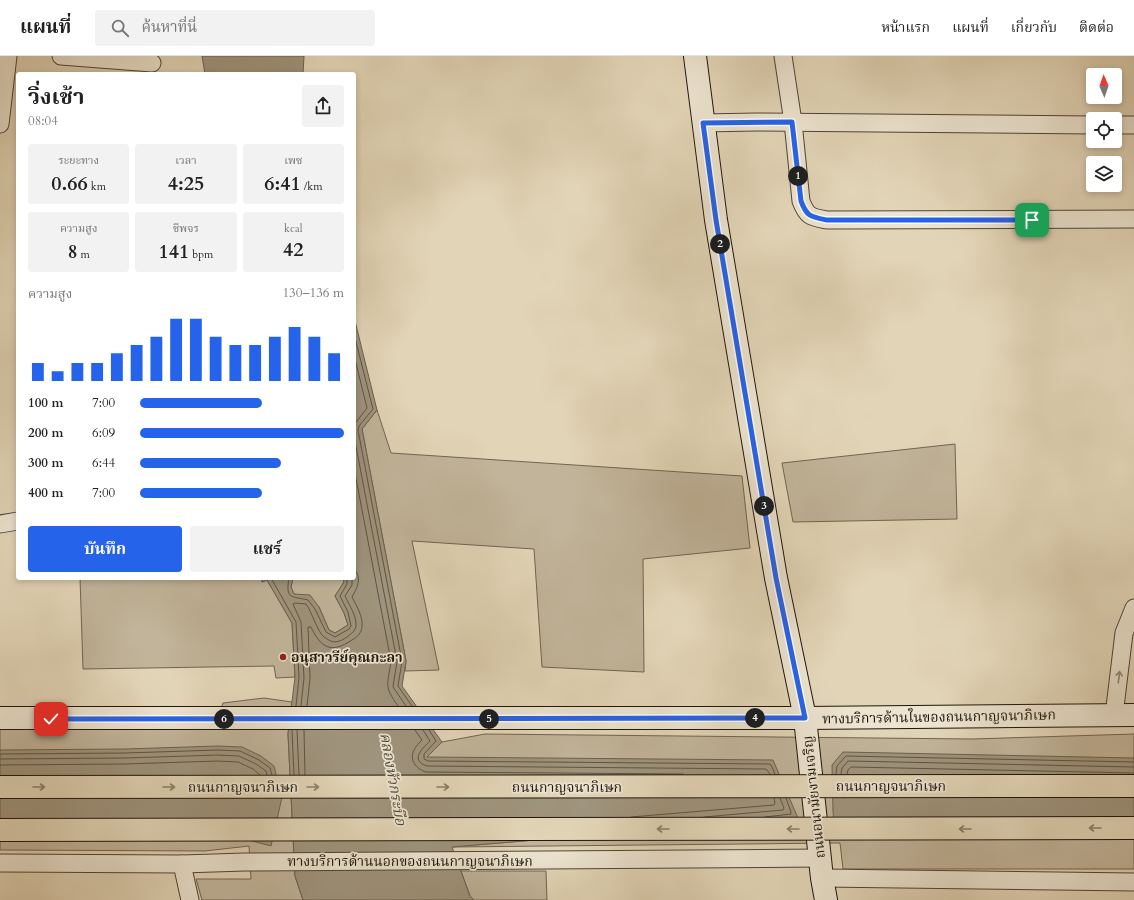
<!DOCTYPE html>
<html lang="th">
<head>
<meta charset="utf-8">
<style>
	body { margin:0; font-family:Cardo,"Noto Serif Thai",serif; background:#f2f2f2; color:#222; height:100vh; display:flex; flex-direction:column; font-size:15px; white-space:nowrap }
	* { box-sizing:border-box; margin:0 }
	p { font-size:13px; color:#767676 }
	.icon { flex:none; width:22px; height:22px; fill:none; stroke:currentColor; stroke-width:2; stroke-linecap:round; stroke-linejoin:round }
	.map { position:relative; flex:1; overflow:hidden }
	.details { position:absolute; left:16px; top:16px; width:340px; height:508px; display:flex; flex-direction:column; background:#fff; border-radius:4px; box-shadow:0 2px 6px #0003 }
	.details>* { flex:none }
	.needle { width:26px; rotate:358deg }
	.controls { position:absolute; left:1086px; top:12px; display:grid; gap:8px }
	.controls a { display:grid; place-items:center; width:36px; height:36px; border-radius:4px; background:#fff; box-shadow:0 2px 6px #0003; font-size:20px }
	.pin { position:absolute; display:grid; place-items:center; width:34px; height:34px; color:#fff; margin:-17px; border-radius:8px; box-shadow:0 2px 6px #0006 }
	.km { position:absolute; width:20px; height:20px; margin:-10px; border-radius:50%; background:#222; color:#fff; font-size:11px; line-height:20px; text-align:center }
	.round { display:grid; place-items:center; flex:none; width:42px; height:42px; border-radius:4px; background:#f2f2f2 }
	.headline { display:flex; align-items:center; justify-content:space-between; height:68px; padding:0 12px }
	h1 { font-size:22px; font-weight:700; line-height:30px }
	.stats { display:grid; grid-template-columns:repeat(3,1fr); gap:6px; height:68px; padding:4px 12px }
	.stats div { display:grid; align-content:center; border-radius:4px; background:#f2f2f2; text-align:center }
	.stats b { font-size:20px; font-weight:700 }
	.stats small { font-size:11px; font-weight:400 }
	.stats p { font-size:11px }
	.chart { height:112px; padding:8px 12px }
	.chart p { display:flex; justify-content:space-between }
	.chart svg { width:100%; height:72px; margin-top:4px; stroke:#2563eb; stroke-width:6 }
	.cta { display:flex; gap:8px; margin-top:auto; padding:8px 12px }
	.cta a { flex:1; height:46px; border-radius:4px; background:#2563eb; color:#fff; font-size:16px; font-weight:700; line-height:46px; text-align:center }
	.cta a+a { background:#f2f2f2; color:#222 }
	ul { padding:0 12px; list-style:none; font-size:13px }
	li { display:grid; grid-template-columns:64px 48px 1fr; align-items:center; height:30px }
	li i { height:10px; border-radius:5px; background:#2563eb }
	header { display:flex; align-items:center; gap:24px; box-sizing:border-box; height:56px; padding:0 20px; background:#fff; border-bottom:1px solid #e0e0e0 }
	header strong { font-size:19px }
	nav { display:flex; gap:22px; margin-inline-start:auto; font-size:14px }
	.search { width:280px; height:36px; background:#f2f2f2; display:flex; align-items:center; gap:10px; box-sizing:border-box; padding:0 14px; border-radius:4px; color:#767676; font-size:15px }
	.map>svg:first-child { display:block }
</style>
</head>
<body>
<header>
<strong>แผนที่</strong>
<div class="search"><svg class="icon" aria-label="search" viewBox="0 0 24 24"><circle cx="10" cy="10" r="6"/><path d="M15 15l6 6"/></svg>ค้นหาที่นี่</div>
<nav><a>หน้าแรก</a><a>แผนที่</a><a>เกี่ยวกับ</a><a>ติดต่อ</a></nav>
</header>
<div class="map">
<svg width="1134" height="844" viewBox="0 0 1134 844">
	<rect width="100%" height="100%" fill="#e2d5b7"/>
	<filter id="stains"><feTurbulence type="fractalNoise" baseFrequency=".005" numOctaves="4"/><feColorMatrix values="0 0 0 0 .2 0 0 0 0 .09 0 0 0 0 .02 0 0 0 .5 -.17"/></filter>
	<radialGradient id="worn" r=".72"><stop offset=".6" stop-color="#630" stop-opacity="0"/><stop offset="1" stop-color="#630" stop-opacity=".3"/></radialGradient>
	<!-- green -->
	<g fill="#c1b49a" stroke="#706452">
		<polygon points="377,354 391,397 742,420 750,492 643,503 644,616 542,611 534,493 412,485 439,614 405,615 406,605 362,373"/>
		<polygon points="955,388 957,463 793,466 782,407"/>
		<polygon points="80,522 262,522 262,526 267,524 292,567 295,621 276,622 274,610 83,613"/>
		<polygon points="293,522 343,522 344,526 335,540 344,557 348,569 335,577 329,574 319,551 294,538 291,531"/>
		<polygon points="264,642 292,646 288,678 295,820 303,844 202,844 196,823 251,823 249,790 205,795 0,794 0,673 214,672 223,647"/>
		<polygon points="485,678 972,683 1134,678 1134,813 843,813 840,787 451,791 798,762 426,701 442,686"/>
		<polygon points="461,815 546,815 547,844 474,844 470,840"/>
	</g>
	<!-- water -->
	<g fill="#9f947d" stroke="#6b614f">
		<polygon points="202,0 304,0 303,18 205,18"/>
		<polygon points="354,261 377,354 362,373 406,605 402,630 442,686 427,701 773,704 798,762 452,791 470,840 474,844 303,844 295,820 288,678 295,621 292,567 267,524 262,526 262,522 293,522 291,531 294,538 310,539 319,551 329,574 335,577 348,569 344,557 335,540 344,526 343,522 354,522"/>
		<polygon points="218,690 242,691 261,700 274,710 282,741 271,790 241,782 0,785 0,694 125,693"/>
		<polygon points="843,696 1134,702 1134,779 835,780 833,756 832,709"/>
	</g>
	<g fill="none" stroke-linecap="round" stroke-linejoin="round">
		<!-- shore -->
		<g stroke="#5e5444" stroke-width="1">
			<polyline points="354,278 373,353 359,370 358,374 402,605 398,630 412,650"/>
			<polyline points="354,299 367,352 354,369"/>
			<polyline points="354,380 397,605 393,631 406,650"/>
			<path d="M354 412 391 605C388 629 383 629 398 650"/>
			<polyline points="271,522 296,566 299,621 296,650"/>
			<path d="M289 522C285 544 292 540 308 544L315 553 326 576 335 581 349 573 351 570 348 556 340 540 347 528V522"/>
			<path d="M301 650 304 622 301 566 293 548 295 547 306 548C312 556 318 577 324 581 327 583 331 586 335 586 342 586 356 576 356 570 357 560 349 549 345 540L352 529V522"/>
			<path d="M307 650 310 622 308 571H311C321 592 331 598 352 584 357 581 362 577 362 570 363 560 356 549 352 541 358 530 362 523 354 512"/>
			<polyline points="292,674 294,719"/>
			<polyline points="297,674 299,719"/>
			<polyline points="304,674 305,719"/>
			<path d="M415 674 422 684C419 687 416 690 414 694 409 704 416 713 426 716L683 718"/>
			<path d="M423 674 430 685C423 692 409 704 427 710L766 713 770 718"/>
			<polyline points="429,674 436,685 424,698 424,703 428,705 769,708 771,709 775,718"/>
			<polyline points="0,698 125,697 218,694 240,695 259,704 270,712 272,719"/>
			<polyline points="0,703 125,702 218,699 239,700 256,708 266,715 267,719"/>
			<polyline points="0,709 125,708 218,705 238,706 253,713 260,719"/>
			<polyline points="836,718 837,710 846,700 1134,706"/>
			<polyline points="841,718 842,712 848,705 1134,711"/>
			<polyline points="847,718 848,714 851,711 1134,717"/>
			<polyline points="631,761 774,749 775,747 774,742"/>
			<polyline points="704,761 783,754 784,752 780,742"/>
			<polyline points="765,761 791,758 791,756 786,742"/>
		</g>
		<defs>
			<g id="street">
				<polyline points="61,0 152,7"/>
				<path d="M783 0 793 66 801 145C807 161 811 161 827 164L1134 163"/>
				<polyline points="703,67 756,66 1093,69"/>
				<polyline points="0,68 8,0"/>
				<polyline points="1115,69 1134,69"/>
				<polyline points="0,468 18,465"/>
				<polyline points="1114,659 1124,577 1134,552"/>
				<polyline points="0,807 182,808 245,806 821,802"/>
				<polyline points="182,808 190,844"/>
				<polyline points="822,822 1134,826"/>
			</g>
			<g id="secondary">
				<polyline points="695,0 716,164 776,522 805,662 822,822 826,844"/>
				<polyline points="0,662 805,662 1134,659"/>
			</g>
		</defs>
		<!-- street casing -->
		<use href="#street" stroke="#4f4536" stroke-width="19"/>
		<!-- secondary casing -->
		<use href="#secondary" stroke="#1e150b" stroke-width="24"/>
		<!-- street -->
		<use href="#street" stroke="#ece4d0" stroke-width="17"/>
		<!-- secondary -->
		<use href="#secondary" stroke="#ece4d0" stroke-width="22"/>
		<defs>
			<g id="highway-bridge">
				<polyline points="0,731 1134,730"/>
				<polyline points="0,774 1134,772"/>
			</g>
		</defs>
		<!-- highway-bridge casing -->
		<use href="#highway-bridge" stroke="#1e150b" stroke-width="24" stroke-linecap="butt"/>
		<!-- highway-bridge -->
		<use href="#highway-bridge" stroke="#e2d5b7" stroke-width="22"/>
	</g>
	<!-- one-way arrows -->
	<defs><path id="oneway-shaft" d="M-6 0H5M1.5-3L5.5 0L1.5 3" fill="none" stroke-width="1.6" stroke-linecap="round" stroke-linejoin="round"/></defs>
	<use stroke="#8f8777" href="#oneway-shaft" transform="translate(1119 621) rotate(-83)"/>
	<g stroke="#8a7f6a">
		<use href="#oneway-shaft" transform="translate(39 731)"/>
		<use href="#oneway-shaft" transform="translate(169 731)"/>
		<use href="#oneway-shaft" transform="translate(313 731)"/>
		<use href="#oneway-shaft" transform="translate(443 731)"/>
		<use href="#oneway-shaft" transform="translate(1095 772) rotate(180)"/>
		<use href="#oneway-shaft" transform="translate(663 773) rotate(180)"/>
		<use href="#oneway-shaft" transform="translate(793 773) rotate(180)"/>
		<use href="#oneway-shaft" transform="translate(965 773) rotate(180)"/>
	</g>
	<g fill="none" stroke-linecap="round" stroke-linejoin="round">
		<defs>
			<path id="route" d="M51 663 805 662 776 522 716 164 703 67 792 66 801 145C807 161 811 161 827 164H1032"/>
		</defs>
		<!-- route casing -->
		<use href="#route" stroke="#fff" stroke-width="8"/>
		<!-- route -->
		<use href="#route" stroke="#2563eb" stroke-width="5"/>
	</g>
	<!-- markers -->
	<circle fill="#8f2418" stroke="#ece4d0" stroke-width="1.5" cx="283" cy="601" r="4"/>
	<g text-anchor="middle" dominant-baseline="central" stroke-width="3.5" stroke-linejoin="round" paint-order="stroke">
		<!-- poi labels -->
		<g font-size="14" font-weight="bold" fill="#1e150b" stroke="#ece4d0" text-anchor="start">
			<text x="291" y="601">อนุสาวรีย์คุณกะลา</text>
		</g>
		<!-- street labels -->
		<g font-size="14" fill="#1e150b" stroke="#ece4d0">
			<text transform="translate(939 661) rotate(-1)">ทางบริการด้านในของถนนกาญจนาภิเษก</text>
			<text x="891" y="730">ถนนกาญจนาภิเษก</text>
			<text x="243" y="731">ถนนกาญจนาภิเษก</text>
			<text x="567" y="731">ถนนกาญจนาภิเษก</text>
			<text transform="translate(814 741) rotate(-96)">ถนนอนามัยงามเจริญ</text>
			<text x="410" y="805">ทางบริการด้านนอกของถนนกาญจนาภิเษก</text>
		</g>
		<!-- water labels -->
		<g font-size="15" font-style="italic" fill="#524839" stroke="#ece4d0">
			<text transform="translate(393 723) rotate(80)">คลองหัวกระบือ</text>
		</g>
	</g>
	<rect width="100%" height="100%" filter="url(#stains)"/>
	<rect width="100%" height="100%" fill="url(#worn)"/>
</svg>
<div class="controls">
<a><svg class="needle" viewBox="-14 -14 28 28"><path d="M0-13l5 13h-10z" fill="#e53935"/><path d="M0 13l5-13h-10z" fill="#767676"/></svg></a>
<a><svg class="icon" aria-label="locate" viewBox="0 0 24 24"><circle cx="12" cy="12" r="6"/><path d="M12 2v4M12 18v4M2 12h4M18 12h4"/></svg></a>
<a><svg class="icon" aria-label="layers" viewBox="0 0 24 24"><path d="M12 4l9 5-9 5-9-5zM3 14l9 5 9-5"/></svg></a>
</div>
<div class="pin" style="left:1032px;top:164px;background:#1e9e55"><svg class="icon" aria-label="arrive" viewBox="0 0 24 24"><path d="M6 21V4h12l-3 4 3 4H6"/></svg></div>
<div class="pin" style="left:51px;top:663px;background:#d93025"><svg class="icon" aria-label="check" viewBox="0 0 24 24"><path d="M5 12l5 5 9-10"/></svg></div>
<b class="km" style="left:798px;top:120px">1</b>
<b class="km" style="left:720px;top:188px">2</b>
<b class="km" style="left:764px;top:450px">3</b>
<b class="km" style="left:755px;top:662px">4</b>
<b class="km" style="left:489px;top:663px">5</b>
<b class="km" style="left:224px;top:663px">6</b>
<section class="details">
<div class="headline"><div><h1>วิ่งเช้า</h1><p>08:04</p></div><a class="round"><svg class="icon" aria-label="share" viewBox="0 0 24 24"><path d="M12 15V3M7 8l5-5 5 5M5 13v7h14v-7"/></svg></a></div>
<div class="stats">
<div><p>ระยะทาง</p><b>0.66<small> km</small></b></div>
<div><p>เวลา</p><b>4:25</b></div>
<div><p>เพซ</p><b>6:41<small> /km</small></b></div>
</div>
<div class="stats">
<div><p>ความสูง</p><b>8<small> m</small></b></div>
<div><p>ชีพจร</p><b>141<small> bpm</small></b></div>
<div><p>kcal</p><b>42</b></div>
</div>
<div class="chart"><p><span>ความสูง</span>130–136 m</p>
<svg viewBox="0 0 160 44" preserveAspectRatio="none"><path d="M5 44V33M15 44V38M25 44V33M35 44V33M45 44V27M55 44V22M65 44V17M75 44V6M85 44V6M95 44V17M105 44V22M115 44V22M125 44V17M135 44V11M145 44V17M155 44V27"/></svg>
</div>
<ul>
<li><b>100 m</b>7:00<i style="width:60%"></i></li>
<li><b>200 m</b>6:09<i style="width:100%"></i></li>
<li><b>300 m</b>6:44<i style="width:69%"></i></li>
<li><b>400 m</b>7:00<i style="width:60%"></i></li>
</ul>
<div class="cta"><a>บันทึก</a><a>แชร์</a></div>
</section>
</div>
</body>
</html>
